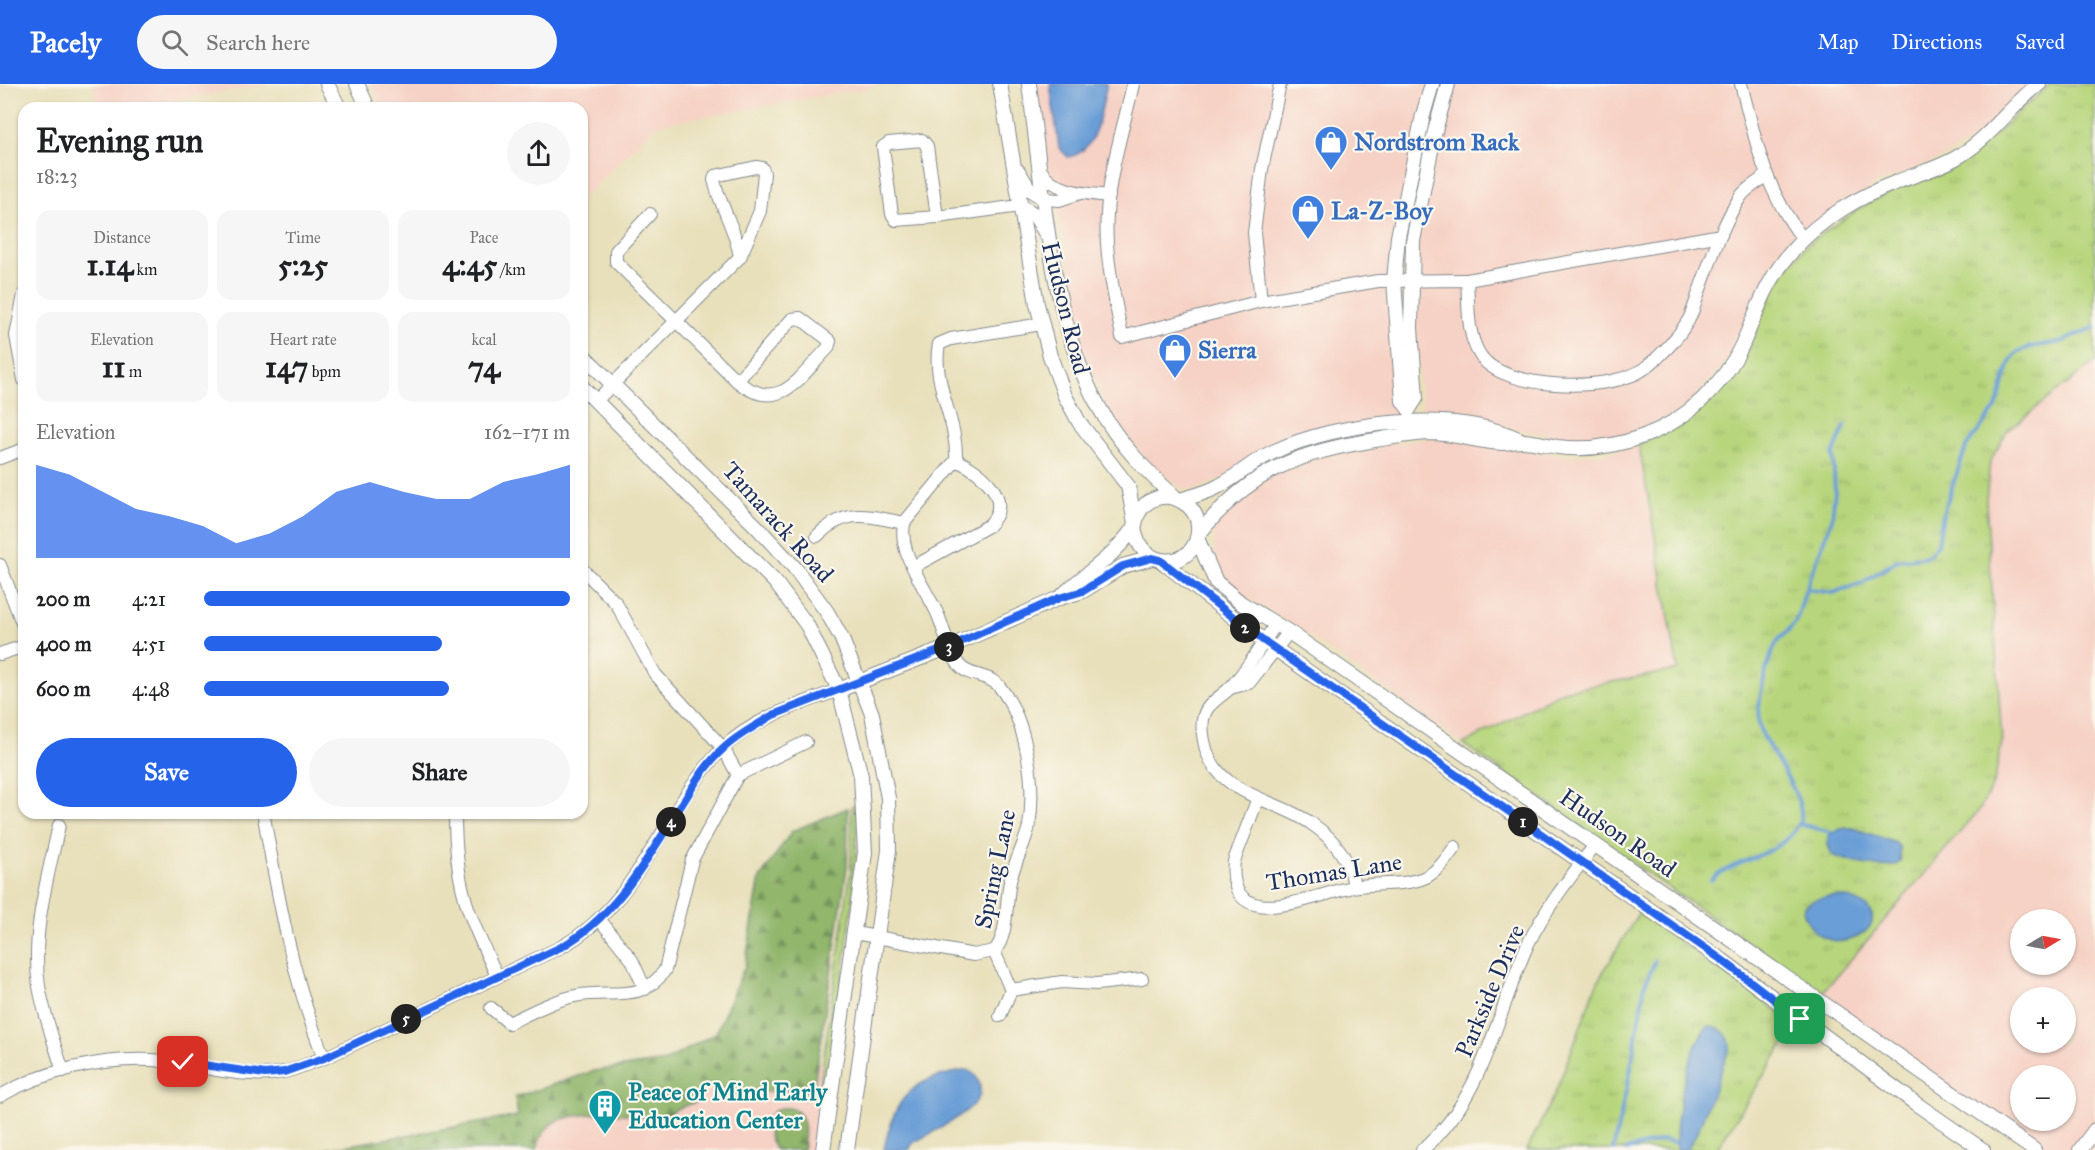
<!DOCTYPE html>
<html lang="en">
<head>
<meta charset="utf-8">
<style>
	body { margin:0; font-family:"IM FELL Great Primer",serif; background:#f6f6f6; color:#202124; height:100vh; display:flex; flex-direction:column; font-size:22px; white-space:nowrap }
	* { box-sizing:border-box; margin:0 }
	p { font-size:20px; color:#757577 }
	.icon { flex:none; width:33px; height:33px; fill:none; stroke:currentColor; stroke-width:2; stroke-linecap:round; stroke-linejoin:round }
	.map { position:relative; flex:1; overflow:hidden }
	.side { position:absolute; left:18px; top:18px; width:570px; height:717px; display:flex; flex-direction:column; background:#fff; border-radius:18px; box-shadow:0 2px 4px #0004 }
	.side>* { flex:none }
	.needle { width:39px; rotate:80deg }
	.fabs { position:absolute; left:2010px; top:825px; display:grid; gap:12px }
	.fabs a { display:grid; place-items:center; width:66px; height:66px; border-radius:50%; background:#fff; box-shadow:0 2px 4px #0004; font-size:30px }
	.pin { position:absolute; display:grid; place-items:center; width:51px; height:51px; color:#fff; margin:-26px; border-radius:12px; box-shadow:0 3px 9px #0006 }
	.km { position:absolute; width:30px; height:30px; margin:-15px; border-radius:50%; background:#222; color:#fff; font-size:16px; line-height:30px; text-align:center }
	.round { display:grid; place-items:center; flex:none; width:63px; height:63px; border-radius:32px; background:#f6f6f6 }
	.head { display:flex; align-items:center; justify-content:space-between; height:102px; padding:0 18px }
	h1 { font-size:33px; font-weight:800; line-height:45px }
	.metrics { display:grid; grid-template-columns:repeat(3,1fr); gap:9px; height:102px; padding:6px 18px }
	.metrics div { display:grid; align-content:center; border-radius:15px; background:#f6f6f6; text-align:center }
	.metrics b { font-size:30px; font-weight:800 }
	.metrics small { font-size:16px; font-weight:400 }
	.metrics p { font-size:16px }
	.chart { height:168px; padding:12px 18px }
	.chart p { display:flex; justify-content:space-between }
	.chart svg { width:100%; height:108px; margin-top:6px; fill:#2563eb; opacity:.7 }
	.action { display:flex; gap:12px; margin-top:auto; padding:12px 18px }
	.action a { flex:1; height:69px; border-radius:36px; background:#2563eb; color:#fff; font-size:24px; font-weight:800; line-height:69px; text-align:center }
	.action a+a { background:#f6f6f6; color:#202124 }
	ul { padding:0 18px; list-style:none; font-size:20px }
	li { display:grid; grid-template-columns:96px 72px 1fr; align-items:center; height:45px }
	li i { height:15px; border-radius:8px; background:#2563eb }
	header { display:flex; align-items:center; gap:36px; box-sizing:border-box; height:84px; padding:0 30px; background:#2563eb; color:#fff }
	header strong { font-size:28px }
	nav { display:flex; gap:33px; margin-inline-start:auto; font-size:21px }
	.search { width:420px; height:54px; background:#f6f6f6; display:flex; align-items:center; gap:15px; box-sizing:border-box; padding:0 21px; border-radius:33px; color:#757577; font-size:22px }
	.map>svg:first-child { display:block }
</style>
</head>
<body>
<header>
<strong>Pacely</strong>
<div class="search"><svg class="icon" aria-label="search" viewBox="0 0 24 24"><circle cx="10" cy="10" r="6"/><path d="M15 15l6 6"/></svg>Search here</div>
<nav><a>Map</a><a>Directions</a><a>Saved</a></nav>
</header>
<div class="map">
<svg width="2095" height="1066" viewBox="0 0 2095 1066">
	<defs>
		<pattern id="forest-firs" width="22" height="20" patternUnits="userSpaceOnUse" patternTransform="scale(1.5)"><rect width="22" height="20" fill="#91b66c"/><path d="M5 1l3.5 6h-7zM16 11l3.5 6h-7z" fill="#76945c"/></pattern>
		<pattern id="park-tufts" width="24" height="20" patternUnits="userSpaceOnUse" patternTransform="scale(1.5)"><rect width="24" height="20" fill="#b7d57c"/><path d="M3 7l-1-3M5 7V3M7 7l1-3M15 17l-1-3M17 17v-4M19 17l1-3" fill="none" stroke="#9db76e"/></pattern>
	</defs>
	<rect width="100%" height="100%" fill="#fbf7ec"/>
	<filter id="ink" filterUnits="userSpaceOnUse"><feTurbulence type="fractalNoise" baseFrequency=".0167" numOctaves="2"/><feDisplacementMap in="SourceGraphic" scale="12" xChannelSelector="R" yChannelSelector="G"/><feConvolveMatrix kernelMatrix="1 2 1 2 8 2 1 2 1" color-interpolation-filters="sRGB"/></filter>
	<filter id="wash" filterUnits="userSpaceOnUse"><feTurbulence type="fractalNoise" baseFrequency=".008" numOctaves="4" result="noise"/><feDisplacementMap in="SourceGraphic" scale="24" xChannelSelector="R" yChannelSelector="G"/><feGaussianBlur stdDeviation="1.35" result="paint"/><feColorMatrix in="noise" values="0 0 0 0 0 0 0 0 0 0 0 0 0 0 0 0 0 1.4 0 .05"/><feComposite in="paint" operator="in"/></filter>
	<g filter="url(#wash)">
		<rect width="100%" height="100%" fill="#e8e0bb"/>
		<!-- built -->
		<g fill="#f6d1c5" fill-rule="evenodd">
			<polygon points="93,0 269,0 131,24 97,24"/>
			<polygon points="371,0 889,0 656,41 582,115 582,24 383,24"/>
			<polygon points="1036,0 1428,0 1391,232 1398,322 1395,331 1391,335 1325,347 1200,404 1190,406 1179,403 1148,377 1122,346 1104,318 1083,266 1064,152 1047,78"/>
			<polygon points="1452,0 2029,0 1986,43 1963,62 1930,79 1879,98 1797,152 1778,173 1761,199 1743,243 1724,280 1688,319 1669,332 1634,349 1601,356 1578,357 1474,336 1430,332 1422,325 1415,246 1415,173"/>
			<path d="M2095 278V1066H2034L1817 914 1987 714 1994 698 2002 658 1986 416 1990 378 2008 346ZM2020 836H2066V880H2020ZM2020 914H2066V958H2020ZM2020 992H2066V1036H2020Z"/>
			<polygon points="1432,354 1566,372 1602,370 1639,361 1678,586 1563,607 1464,660 1296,543 1248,515 1224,494 1215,472 1213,445 1222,430 1267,392 1342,366"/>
			<polygon points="829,976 814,1066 525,1066 518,1032"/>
		</g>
		<!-- grass -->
		<path fill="#b7d57c" stroke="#69826d" stroke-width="1.5" d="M856 720C860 811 839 905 826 995L819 1006 851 786 852 722Z"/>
		<!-- forest -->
		<g fill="url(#forest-firs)" stroke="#567265" stroke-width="1.5">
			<path d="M848 724 847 783 813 1008 775 1007 725 1012 718 1000H708L701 1006 699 1017 676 1025 657 1039C639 1025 572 1027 553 1039 543 1046 539 1055 537 1066H321L518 1032 515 1013 594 987 666 977 716 949 745 882 760 794 792 747Z"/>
			<path d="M780 1024C808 1021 806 1046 803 1066H776L774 1063C766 1049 763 1032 780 1024Z"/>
		</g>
		<!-- park -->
		<g fill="url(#park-tufts)" stroke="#69826d" stroke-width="1.5">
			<polygon points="2050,0 2095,0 2095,278 2008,346 1990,378 1986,416 2002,658 1994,698 1980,725 1821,910 1463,660 1563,607 1678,586 1639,361 1720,307 1747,267 1775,202 1788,182 1810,158 1868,119 1901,103 1936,92 1969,74"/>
			<polygon points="1639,828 1796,941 1716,1066 1527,1066 1556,1007 1598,897"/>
		</g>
		<!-- water -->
		<g fill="#6a9ed6" stroke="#42669a" stroke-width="1.5">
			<path d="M1050 0H1107C1101 23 1098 69 1068 73L1059 64Z"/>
			<path d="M1840 744H1853L1896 759 1900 764V778C1888 789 1847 777 1832 771L1828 761V752Z"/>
			<path d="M1839 812C1924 829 1822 895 1803 826 1810 813 1826 813 1839 812Z"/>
			<path d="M1709 942C1720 942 1730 951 1730 963L1698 1047 1687 1066H1678C1670 1046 1690 954 1709 942Z"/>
			<path d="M968 986 975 991C978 996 981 1003 980 1009 978 1026 929 1050 913 1059L909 1066H884C895 1011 911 995 968 986Z"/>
		</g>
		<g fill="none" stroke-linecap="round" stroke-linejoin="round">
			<!-- stream -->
			<g stroke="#6a9ed6" stroke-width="4">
				<polyline points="1806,505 1832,435 1835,406 1833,371 1845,342"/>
				<polyline points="1799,740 1831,748"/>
				<path d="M1711 796C1737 774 1781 772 1799 740 1811 719 1768 667 1760 645 1754 628 1767 576 1776 560 1780 551 1789 548 1794 540 1800 530 1802 516 1806 505L1833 509 1862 499 1898 476 1928 472 1938 460 1943 429 1966 363 1996 324 2010 278 2017 269 2030 263 2061 258 2095 243"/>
				<polyline points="1613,1066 1631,984 1645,900 1655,877"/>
				<polyline points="1627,1066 1663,1056 1675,1059"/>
			</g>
		</g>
	</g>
	<g filter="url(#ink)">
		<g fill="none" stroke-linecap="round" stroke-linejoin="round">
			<defs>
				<g id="minor">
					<path d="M1133 0C1124 43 1109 87 1107 130 1104 171 1115 213 1122 253L1261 217"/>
					<path d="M1280 0 1262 85 1254 149 1261 217 1378 197 1467 196C1469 220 1466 249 1480 271 1502 307 1613 309 1645 284 1662 271 1677 255 1688 237 1693 228 1696 217 1699 208 1711 176 1722 140 1741 112 1747 104 1758 98 1766 92"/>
					<path d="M1741 0C1757 61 1764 104 1803 155"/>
					<path d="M756 83 762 84 764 89 760 127 740 173C736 146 720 122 714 96L715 92Z"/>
					<path d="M1041 87C1057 109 1084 109 1109 112"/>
					<polyline points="1045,115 1059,116 1080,109"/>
					<path d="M650 130 616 167V178L737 297C779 331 799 294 828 264L830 257 800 234 792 235 737 297"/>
					<polyline points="937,133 927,62 922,56 889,59 883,63 892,130 896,136 937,133 1020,122"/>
					<polyline points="1467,196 1721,151"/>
					<polyline points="24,210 16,252 24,296"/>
					<polyline points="596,317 740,173"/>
					<polyline points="0,374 24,365"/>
					<path d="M817 452C847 423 867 432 904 439"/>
					<polyline points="0,481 24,544"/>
					<path d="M913 483 988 442C1016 416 981 387 956 376"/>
					<path d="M1276 540C1261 561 1248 585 1230 604 1223 611 1213 616 1207 625 1201 634 1202 647 1204 657 1214 712 1274 713 1312 740 1334 755 1350 776 1354 802"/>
					<polyline points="0,570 24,562"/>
					<polyline points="1230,604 1249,599 1289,548"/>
					<polyline points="738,691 806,658"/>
					<path d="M1258 714 1234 777C1226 854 1315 810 1353 803 1377 798 1403 803 1426 793 1439 786 1446 775 1455 763"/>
					<path d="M455 729C455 801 467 828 497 892"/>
					<path d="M264 733C279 817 292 893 324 974"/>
					<path d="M59 741C48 793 31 849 39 902 44 931 54 959 63 987"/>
					<polyline points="600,836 632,876 645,905"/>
					<polyline points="855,849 974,871 994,867"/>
					<polyline points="1011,906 1062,898 1097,900 1142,895"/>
					<path d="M491 924 509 939C530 929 552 917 575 912 611 904 641 921 665 886L692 776 738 691 723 664 655 590 616 519 582 485"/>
					<path d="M1000 932 1011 906 994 867C1009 853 1005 815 1011 793 1016 776 1025 759 1029 742 1036 700 1027 636 999 602 989 590 968 593 959 581 948 566 945 548 938 531 934 522 928 512 923 503 912 482 900 463 904 439L956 376C958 336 931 299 939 260L951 255 1041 240"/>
					<path d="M0 1012C43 987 101 974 151 976 194 978 242 997 284 988 298 985 311 978 324 974L561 863C639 820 662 728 721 666 752 635 799 620 839 606"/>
					<path d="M1422 1066C1484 1015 1496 930 1528 860 1545 825 1571 792 1595 761"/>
				</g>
				<g id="tertiary">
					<polyline points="327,0 339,24"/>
					<polyline points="357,0 368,24"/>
					<polyline points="1000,0 1037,220 1050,272 1065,312 1079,338 1128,402 1135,439"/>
					<path d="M1029 0C1043 101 1049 236 1100 325 1119 360 1147 388 1177 415"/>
					<polyline points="1018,87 1029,105 1045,115"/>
					<polyline points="1020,122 1034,130 1046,150"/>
					<polyline points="582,270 756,442 794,483 827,528 841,553 872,630 888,714 889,766 847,1066"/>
					<polyline points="582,303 775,498 807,541 839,606 861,692 865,769 823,1066"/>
					<polyline points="1409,325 1403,317 1394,197 1398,153 1423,31 1432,0"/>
					<polyline points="1409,325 1416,314 1411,244 1413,157 1435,47 1448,0"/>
					<path d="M1180 416C1193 412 1207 409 1219 402 1238 392 1253 377 1273 368 1339 337 1454 324 1521 356"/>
					<path d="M1198 451C1245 392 1291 370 1364 358 1386 354 1408 350 1430 349 1454 349 1478 358 1502 359 1508 359 1515 357 1522 357 1534 357 1546 361 1558 363 1587 367 1616 362 1644 352 1687 336 1724 301 1743 259 1758 225 1768 193 1794 165 1820 135 1860 112 1897 98 1916 90 1936 85 1954 75 1988 57 2009 23 2039 0"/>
					<polyline points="1197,454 1216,498 1241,519 1289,548 2034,1066"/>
					<polyline points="1160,476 1264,557 1722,876 1915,1019 1983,1066"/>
					<path d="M1061 513C1077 496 1097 484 1113 468 1120 461 1129 452 1134 443 1136 439 1136 434 1138 430 1146 414 1166 408 1181 417 1191 422 1198 432 1198 442 1201 486 1138 490 1134 442"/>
					<polyline points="839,606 949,563 1059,514 1083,507 1123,482 1152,474"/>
					<polyline points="2080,1066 2095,1046"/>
				</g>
			</defs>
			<!-- minor casing -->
			<use href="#minor" stroke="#82888c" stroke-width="14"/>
			<!-- tertiary casing -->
			<use href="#tertiary" stroke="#82888c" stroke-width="16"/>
			<!-- minor -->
			<use href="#minor" stroke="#fff" stroke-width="12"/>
			<!-- tertiary -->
			<use href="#tertiary" stroke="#fff" stroke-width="14"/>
		</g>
	</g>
	<g fill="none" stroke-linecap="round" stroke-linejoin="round" filter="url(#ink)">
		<defs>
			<path id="route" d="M183 978 265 990 284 988 324 974 561 863C617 832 648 773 682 720 694 701 706 680 723 665 737 651 756 642 773 631L949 563 1059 514 1083 507 1123 482 1152 474 1160 476 1264 557 1722 876 1800 935"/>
		</defs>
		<!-- route casing -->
		<use href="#route" stroke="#fff" stroke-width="12"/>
		<!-- route -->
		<use href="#route" stroke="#2563eb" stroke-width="8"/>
	</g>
	<!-- icons -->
	<defs>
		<symbol id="shop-pin" viewBox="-11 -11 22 30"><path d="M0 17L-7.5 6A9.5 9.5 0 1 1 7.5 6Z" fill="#3f7fe0" stroke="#fbf7ec"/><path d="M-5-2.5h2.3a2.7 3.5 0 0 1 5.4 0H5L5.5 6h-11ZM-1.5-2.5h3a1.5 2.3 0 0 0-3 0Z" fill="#fff"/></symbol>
		<symbol id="building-pin" viewBox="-11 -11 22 30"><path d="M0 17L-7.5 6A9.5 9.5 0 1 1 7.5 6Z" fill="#0f9aa8" stroke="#fbf7ec"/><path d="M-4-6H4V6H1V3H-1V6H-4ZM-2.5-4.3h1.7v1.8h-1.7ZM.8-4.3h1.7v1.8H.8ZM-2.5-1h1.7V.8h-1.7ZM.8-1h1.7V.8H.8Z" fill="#fff"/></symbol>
	</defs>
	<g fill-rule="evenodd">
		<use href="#shop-pin" x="1312" y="39" width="38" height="52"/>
		<use href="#shop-pin" x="1289" y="108" width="38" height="52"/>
		<use href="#shop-pin" x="1156" y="247" width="38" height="52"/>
		<use href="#building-pin" x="586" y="1003" width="38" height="52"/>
	</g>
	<g text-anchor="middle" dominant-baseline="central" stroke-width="4.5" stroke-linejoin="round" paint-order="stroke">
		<!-- shop labels -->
		<g font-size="24" font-weight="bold" fill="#366cbe" stroke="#fbf7ec" text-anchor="start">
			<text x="1354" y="58">Nordstrom Rack</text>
			<text x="1331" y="127">La-Z-Boy</text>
			<text x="1198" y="266">Sierra</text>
		</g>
		<!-- street labels -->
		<g font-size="24" fill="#1b2f5e" stroke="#fbf7ec">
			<text transform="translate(1066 224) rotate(76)">Hudson Road</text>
			<text transform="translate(778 438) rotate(48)">Tamarack Road</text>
			<text transform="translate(1618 749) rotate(35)">Hudson Road</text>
			<text transform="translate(995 785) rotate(-78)">Spring Lane</text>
			<text transform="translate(1334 788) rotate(-9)">Thomas Lane</text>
			<text transform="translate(1490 907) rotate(-67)">Parkside Drive</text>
		</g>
		<!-- culture labels -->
		<g font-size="24" font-weight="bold" fill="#0d838f" stroke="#fbf7ec" text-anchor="start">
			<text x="628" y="1008">Peace of Mind Early<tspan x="628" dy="28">Education Center</tspan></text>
		</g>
	</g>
</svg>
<div class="fabs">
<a><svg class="needle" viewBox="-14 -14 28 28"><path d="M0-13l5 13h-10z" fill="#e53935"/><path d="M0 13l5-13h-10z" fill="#757577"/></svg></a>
<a>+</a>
<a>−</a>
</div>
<div class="pin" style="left:1800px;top:935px;background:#1e9e55"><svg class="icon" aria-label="arrive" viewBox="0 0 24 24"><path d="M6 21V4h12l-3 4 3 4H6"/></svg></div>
<div class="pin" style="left:183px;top:978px;background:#d93025"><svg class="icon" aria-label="check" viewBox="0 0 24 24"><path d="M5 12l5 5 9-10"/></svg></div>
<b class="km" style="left:1523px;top:738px">1</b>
<b class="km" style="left:1245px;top:544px">2</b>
<b class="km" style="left:949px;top:563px">3</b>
<b class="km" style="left:671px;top:738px">4</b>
<b class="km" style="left:406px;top:935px">5</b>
<section class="side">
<div class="head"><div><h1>Evening run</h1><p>18:23</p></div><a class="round"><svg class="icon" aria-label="share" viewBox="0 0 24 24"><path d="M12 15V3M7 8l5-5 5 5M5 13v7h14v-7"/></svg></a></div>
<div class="metrics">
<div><p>Distance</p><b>1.14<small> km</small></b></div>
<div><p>Time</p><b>5:25</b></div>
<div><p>Pace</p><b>4:45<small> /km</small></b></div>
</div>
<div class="metrics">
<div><p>Elevation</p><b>11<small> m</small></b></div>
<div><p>Heart rate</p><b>147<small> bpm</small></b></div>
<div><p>kcal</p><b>74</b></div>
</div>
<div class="chart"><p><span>Elevation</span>162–171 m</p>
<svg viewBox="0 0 160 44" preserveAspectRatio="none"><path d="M0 44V6L10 10L20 17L30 24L40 27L50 31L60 38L70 34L80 27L90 17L100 13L110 17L120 20L130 20L140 13L150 10L160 6V44z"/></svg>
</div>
<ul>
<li><b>200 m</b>4:21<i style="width:100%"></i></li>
<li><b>400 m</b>4:51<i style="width:65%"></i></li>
<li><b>600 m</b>4:48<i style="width:67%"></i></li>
</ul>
<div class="action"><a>Save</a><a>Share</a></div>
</section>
</div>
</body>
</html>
